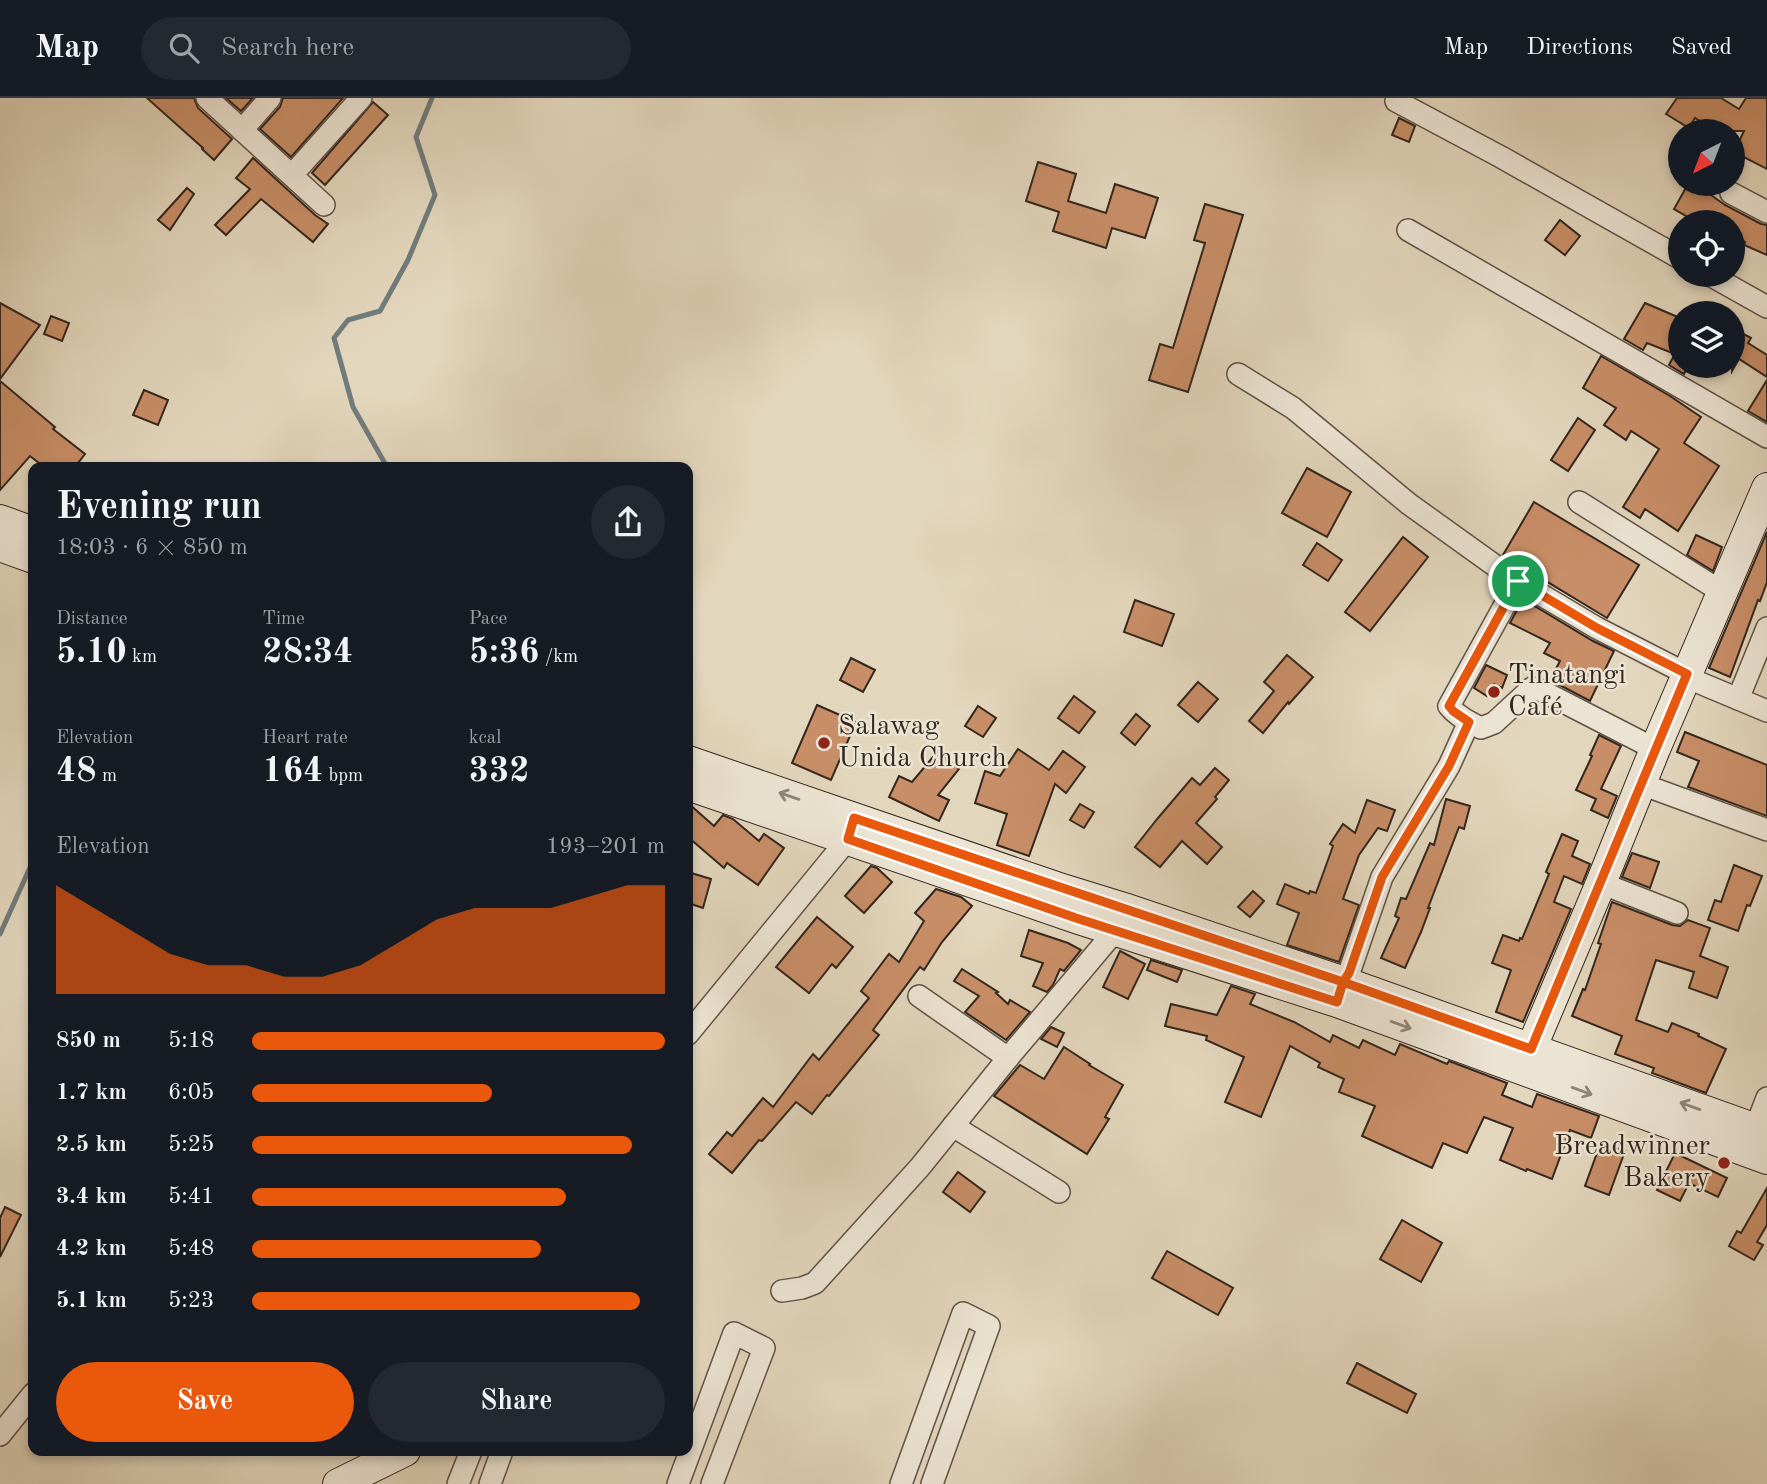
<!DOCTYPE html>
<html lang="en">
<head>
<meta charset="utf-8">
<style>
	body { margin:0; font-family:"Old Standard TT",serif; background:#242831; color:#f1f3f6; height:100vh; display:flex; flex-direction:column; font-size:26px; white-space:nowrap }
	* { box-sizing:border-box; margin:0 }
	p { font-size:23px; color:#9ea1a6 }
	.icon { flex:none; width:38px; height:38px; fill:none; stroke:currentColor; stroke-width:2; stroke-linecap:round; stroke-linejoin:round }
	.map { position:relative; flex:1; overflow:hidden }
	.panel { position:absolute; left:28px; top:364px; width:665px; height:994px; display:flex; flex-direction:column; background:#171b24; border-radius:14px; box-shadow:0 4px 10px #0003 }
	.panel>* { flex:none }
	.needle { width:46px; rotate:222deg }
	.controls { position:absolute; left:1668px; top:21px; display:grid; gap:14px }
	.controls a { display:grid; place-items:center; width:77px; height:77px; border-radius:50%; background:#171b24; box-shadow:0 4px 10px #0003; font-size:35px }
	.pin { position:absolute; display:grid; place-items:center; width:60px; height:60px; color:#fff; margin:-30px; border:4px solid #fff; border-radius:50%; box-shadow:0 2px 7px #0007 }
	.round { display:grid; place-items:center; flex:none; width:74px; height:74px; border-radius:37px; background:#242831 }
	.summary { display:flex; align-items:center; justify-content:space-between; height:119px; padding:0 28px }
	h1 { font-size:38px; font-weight:600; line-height:52px }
	.metrics { display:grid; grid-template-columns:repeat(3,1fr); gap:10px; height:119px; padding:7px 28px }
	.metrics div { display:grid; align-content:center }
	.metrics b { font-size:35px; font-weight:600 }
	.metrics small { font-size:19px; font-weight:400 }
	.metrics p { font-size:19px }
	.chart { height:196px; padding:14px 28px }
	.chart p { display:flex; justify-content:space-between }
	.chart svg { width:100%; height:126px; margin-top:7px; fill:#ea580c; opacity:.7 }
	.action { display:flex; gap:14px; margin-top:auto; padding:14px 28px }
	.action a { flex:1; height:80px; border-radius:42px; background:#ea580c; color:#fff; font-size:28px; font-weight:600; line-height:80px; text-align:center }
	.action a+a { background:#242831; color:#f1f3f6 }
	ul { padding:0 28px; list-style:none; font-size:23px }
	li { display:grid; grid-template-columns:112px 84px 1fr; align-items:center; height:52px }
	li i { height:18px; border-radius:9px; background:#ea580c }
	header { display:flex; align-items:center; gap:42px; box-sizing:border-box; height:98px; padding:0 35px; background:#171b24; border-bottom:2px solid #363941 }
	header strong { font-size:33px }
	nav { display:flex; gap:38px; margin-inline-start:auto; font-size:24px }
	.search { width:490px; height:63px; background:#242831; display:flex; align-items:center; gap:18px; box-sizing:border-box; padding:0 24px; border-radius:38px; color:#9ea1a6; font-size:26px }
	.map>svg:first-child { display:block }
</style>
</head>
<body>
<header>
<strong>Map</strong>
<div class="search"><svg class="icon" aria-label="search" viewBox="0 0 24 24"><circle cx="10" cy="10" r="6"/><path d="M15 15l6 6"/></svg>Search here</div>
<nav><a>Map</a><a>Directions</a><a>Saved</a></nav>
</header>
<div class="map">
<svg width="1767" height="1386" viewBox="0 0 1767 1386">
	<rect width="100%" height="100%" fill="#e2d6bc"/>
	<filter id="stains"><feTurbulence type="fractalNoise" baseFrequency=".00286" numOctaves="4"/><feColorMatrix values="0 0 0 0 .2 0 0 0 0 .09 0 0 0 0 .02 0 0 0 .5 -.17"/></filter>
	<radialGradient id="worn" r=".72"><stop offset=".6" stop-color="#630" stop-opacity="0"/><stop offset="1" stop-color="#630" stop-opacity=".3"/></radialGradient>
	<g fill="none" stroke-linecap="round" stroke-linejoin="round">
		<!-- stream -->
		<g stroke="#707c7c" stroke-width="5">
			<polyline points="387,369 353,309 334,240 348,222 380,213 408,162 435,97 416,39 432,0"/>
			<polyline points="0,836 33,763"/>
		</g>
	</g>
	<!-- building -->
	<g fill="#c88e67" stroke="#33261e" stroke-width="2">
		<polygon points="147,0 194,0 198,10 232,41 214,62 202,51 203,50"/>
		<polygon points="226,0 253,0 241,13"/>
		<polygon points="283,0 343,0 291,59 260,31 280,9"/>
		<polygon points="1677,0 1721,0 1739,11 1746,0 1767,0 1767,71 1734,54 1744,33 1715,33 1695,20 1689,30 1666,16"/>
		<polygon points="373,4 388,17 325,87 312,75"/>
		<polygon points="1399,20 1415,28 1409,44 1392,37"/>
		<polygon points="253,60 315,117 328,126 313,144 261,101 226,137 215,127 250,91 236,80"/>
		<polygon points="1038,64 1076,76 1068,103 1106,115 1115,86 1158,100 1145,140 1112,130 1106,150 1053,133 1059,114 1026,103"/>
		<polygon points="1688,86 1711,97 1725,107 1761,126 1767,127 1767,157 1744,147 1745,144 1732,136 1732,124 1710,124 1698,117 1695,123 1674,111"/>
		<polygon points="187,90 194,96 170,132 158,122"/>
		<polygon points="1205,106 1243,117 1188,294 1149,282 1160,246 1173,250 1205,145 1194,142"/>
		<polygon points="1560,122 1580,138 1565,157 1545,142"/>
		<polygon points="0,205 40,227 0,281"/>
		<polygon points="1645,205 1680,220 1680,268 1688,268 1684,276 1669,267 1675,256 1647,245 1643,252 1624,241"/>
		<polygon points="51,218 69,225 62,243 44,236"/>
		<polygon points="1732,230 1751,240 1748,245 1767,257 1767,279 1739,261 1732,273"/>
		<polygon points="1601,258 1670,298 1701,319 1684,345 1719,368 1678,433 1645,411 1640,420 1623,409 1659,351 1631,333 1626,342 1604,327 1616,310 1583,290"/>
		<polygon points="1767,282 1767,324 1748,313"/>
		<polygon points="0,283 55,329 53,331 85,356 75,369 44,369 30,358 0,392"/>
		<polygon points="144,292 168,302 158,327 133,317"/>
		<polygon points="1578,320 1595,332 1568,373 1551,362"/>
		<polygon points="1307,370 1351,394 1327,439 1282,415"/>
		<polygon points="1534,404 1639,467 1607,520 1503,457"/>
		<polygon points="1767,434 1767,484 1760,503 1758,502 1730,579 1709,570"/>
		<polygon points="1696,437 1722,449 1713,473 1687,457"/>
		<polygon points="1403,439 1428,459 1370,533 1345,514"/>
		<polygon points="1317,445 1342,462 1328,483 1303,467"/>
		<polygon points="1523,501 1593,543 1614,553 1590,603 1550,582 1560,563 1544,555 1550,545 1510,525"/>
		<polygon points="1135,502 1174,516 1162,548 1124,534"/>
		<polygon points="1287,557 1313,579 1289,606 1288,604 1263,635 1249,623 1274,593 1264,584"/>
		<polygon points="851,560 875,572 863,594 840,582"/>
		<polygon points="1486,567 1507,577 1502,590 1494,586 1487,598 1474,590"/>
		<polygon points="1198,584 1218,601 1198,624 1178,607"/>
		<polygon points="1074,598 1095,614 1079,635 1058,620"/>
		<polygon points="817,607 856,624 831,682 792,665"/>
		<polygon points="978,608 996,620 983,639 965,628"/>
		<polygon points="1136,616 1150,628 1135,647 1121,635"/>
		<polygon points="1685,634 1767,667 1767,718 1688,689 1699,663 1677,654"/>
		<polygon points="1599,637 1621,648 1601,691 1617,698 1608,720 1591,712 1596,701 1576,692 1592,658 1590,657"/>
		<polygon points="1018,651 1049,672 1063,653 1085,669 1066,695 1055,686 1029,758 997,747 1007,716 975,705 985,673 1000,678"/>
		<polygon points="938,653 959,671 938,697 949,702 939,723 889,699 899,678 912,684"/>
		<polygon points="1215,670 1229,682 1215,699 1217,701 1196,725 1222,749 1207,766 1182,743 1160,769 1135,749 1158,720 1192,680 1200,687"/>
		<polygon points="1446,701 1470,708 1464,731 1459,729 1428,810 1430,810 1421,834 1405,870 1381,860 1399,820 1395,818 1401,800 1406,801 1430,745 1434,747"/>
		<polygon points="1367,702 1395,712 1387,733 1378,730 1359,757 1343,801 1359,807 1339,864 1287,847 1299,815 1277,806 1285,786 1309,796 1310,793 1316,795 1333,748 1330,746 1343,726 1355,735"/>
		<polygon points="688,705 714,728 723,717 733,721 759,743 764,736 784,750 758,787 727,765 724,770 688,739"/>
		<polygon points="1080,706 1094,714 1084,730 1070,722"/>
		<polygon points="1562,736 1578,743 1572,758 1590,766 1582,786 1564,778 1554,804 1571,811 1523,924 1496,914 1511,872 1492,865 1503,837 1519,843 1520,840 1522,841 1549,776 1546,774"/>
		<polygon points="1632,755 1659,764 1650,790 1622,779"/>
		<polygon points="1734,767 1762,778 1750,808 1747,807 1738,833 1708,822 1715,802 1721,804"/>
		<polygon points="871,768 877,770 892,784 864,815 845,798"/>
		<polygon points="688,774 711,781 703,810 688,805"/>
		<polygon points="936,791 961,799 972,808 942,844 924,872 920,869 873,932 879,937 829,998 827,997 812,1016 796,1004 762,1043 759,1042 732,1075 709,1056 727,1034 732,1038 763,1000 773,1009 813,956 819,962 869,900 861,893 889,856 899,864 924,823 915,815"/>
		<polygon points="1253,793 1264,803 1250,819 1238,809"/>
		<polygon points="1612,804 1672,827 1680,828 1688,822 1710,830 1700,858 1728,869 1717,900 1689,890 1694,874 1656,862 1636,922 1668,934 1672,925 1699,936 1698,938 1726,951 1706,995 1652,975 1654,970 1615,956 1622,938 1572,918 1583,891 1585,892 1601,846 1598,845"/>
		<polygon points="817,819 853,849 836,870 832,866 809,895 776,869"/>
		<polygon points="1029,832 1068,845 1081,852 1064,873 1060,871 1053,887 1047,894 1033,888 1043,865 1021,858"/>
		<polygon points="1120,853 1145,866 1128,901 1103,889"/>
		<polygon points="1151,862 1182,872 1177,884 1147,872"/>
		<polygon points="962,871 998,894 996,895 1008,906 1010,902 1030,914 1006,942 965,914 979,898 954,883"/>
		<polygon points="1231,888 1255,896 1250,906 1294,924 1330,944 1333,937 1359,950 1363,942 1395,957 1400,946 1447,966 1449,963 1507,985 1502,997 1532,1009 1537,996 1599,1018 1591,1040 1570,1032 1552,1081 1527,1071 1526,1073 1500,1062 1513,1030 1484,1019 1467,1055 1443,1045 1432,1070 1362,1038 1375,1008 1339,994 1344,981 1318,969 1320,965 1290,948 1261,1019 1225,1004 1244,959 1206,942 1207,938 1165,928 1171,906 1217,917"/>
		<polygon points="1051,929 1064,935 1057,949 1041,941"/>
		<polygon points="1064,949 1090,966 1089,967 1123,987 1105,1019 1109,1021 1087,1056 994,998 1020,967 1044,981"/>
		<polygon points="1601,1044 1625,1053 1609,1097 1585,1088"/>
		<polygon points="1675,1055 1727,1080 1718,1099 1689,1085 1680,1103 1657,1092"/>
		<polygon points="958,1074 985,1094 970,1114 943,1094"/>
		<polygon points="1767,1090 1767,1127 1757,1144 1763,1147 1754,1162 1729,1148 1737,1133 1741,1135"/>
		<polygon points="5,1109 21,1117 0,1159 0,1120"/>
		<polygon points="1402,1122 1442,1145 1421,1184 1380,1161"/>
		<polygon points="1167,1153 1233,1190 1218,1217 1152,1180"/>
		<polygon points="1357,1265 1416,1296 1407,1315 1347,1285"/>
	</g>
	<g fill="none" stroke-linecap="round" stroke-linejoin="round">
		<defs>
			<g id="street">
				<polyline points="207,0 324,107"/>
				<polyline points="1396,3 1501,59 1680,160"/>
				<polyline points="242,32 270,0"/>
				<polyline points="292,77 361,0"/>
				<polyline points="1731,95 1767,114"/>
				<polyline points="1408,132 1767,339"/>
				<polyline points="1710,177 1767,209"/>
				<polyline points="1238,276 1293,310 1409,406 1508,477 1597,530 1687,576"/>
				<polyline points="1579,404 1722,494"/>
				<path d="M1518 483 1449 608C1457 618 1469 624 1481 630L1494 625 1532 590 1542 593 1655 651"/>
				<polyline points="1700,585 1767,613"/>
				<polyline points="1738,601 1767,530"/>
				<polyline points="1641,686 1767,732"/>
				<polyline points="1601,785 1677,815"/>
				<polyline points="1340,896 1349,875 1382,779 1449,668 1469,624"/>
				<polyline points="919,898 1008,960"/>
				<polyline points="688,936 848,741 851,729"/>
				<polyline points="953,1028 1059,1094"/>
				<polyline points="1755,1044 1755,1031 1767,1000"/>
				<polyline points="782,1193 802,1190 815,1185 920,1069 1008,960 1115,833 1119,821"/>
				<polyline points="0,1337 33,1296"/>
				<polyline points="458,1386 471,1353"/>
				<polyline points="490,1386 502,1353"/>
				<polyline points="678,1386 734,1235 764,1250 712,1386"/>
				<polyline points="901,1386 963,1215 989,1228 932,1386"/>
			</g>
			<g id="secondary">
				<polyline points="0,422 33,434"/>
				<polyline points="0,448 33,460"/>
				<polyline points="688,663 1056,789 1124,810 1344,884 1767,1035"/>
				<polyline points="688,687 1076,820 1337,904 1767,1061"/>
				<polyline points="1519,968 1531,951 1601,785 1655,651 1767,390"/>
				<polyline points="338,1386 405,1353"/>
			</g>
		</defs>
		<!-- street casing -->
		<use href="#street" stroke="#5f5246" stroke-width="24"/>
		<!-- secondary casing -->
		<use href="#secondary" stroke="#33261e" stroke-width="32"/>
		<!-- street -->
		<use href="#street" stroke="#ece4d3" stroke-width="21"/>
		<!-- secondary -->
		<use href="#secondary" stroke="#ece4d3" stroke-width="30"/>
	</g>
	<!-- one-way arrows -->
	<defs><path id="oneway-shaft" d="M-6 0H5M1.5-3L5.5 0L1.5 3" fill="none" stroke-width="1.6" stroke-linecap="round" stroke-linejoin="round" transform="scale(1.75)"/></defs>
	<g stroke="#908578">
		<use href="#oneway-shaft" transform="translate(789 698) rotate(-161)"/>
		<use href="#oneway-shaft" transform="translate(1401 927) rotate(20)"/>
		<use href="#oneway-shaft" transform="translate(1582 993) rotate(20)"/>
		<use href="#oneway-shaft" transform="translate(1690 1008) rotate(-160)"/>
	</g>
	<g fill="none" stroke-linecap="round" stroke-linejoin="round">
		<defs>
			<polyline id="route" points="1518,483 1449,608 1453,613 1469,624 1449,668 1382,779 1349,875 1343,884 1337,904 1076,820 848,741 854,720 1343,884 1531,951 1687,576 1597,530 1518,483"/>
		</defs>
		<!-- route casing -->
		<use href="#route" stroke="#fff" stroke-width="14"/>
		<!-- route -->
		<use href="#route" stroke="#ea580c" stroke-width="9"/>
	</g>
	<!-- markers -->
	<g fill="#8f2418" stroke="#ece4d3" stroke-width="2.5">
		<circle cx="1494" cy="594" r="7"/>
		<circle cx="824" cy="645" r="7"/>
		<circle cx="1724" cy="1065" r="7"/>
	</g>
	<g text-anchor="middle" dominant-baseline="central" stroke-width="5" stroke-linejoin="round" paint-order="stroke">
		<!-- poi labels -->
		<g font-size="28" fill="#33261e" stroke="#ece4d3" text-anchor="start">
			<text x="1508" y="578">Tinatangi<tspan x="1508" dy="32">Café</tspan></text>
			<text x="838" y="629">Salawag<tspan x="838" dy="32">Unida Church</tspan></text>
			<text x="1710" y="1049" text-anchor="end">Breadwinner<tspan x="1710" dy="32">Bakery</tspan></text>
		</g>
	</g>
	<rect width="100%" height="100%" filter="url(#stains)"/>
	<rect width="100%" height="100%" fill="url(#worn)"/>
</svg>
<div class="controls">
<a><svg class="needle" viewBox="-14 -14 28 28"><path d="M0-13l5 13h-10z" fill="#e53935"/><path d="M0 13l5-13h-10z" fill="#9ea1a6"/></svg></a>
<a><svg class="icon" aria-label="locate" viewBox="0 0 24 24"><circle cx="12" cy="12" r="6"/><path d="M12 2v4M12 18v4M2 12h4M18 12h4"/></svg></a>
<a><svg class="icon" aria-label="layers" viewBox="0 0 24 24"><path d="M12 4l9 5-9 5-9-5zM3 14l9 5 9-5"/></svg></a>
</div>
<div class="pin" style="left:1518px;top:483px;background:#1e9e55"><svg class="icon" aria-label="arrive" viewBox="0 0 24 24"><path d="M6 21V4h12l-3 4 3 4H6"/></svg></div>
<section class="panel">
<div class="summary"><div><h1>Evening run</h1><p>18:03 · 6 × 850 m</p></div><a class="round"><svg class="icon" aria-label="share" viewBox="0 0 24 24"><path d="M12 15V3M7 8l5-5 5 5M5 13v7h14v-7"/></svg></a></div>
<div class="metrics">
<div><p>Distance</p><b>5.10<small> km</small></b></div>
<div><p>Time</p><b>28:34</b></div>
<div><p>Pace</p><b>5:36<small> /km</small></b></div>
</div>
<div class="metrics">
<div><p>Elevation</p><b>48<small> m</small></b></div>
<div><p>Heart rate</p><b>164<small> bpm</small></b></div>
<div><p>kcal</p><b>332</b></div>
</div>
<div class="chart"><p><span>Elevation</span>193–201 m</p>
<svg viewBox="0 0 160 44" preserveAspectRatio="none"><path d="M0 44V6L10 14L20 22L30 30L40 34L50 34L60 38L70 38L80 34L90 26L100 18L110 14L120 14L130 14L140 10L150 6L160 6V44z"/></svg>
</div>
<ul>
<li><b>850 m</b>5:18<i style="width:100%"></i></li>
<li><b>1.7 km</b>6:05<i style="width:58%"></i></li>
<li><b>2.5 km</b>5:25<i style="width:92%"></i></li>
<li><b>3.4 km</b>5:41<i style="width:76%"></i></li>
<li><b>4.2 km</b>5:48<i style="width:70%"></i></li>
<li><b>5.1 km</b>5:23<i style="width:94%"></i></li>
</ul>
<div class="action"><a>Save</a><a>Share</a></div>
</section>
</div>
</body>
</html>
